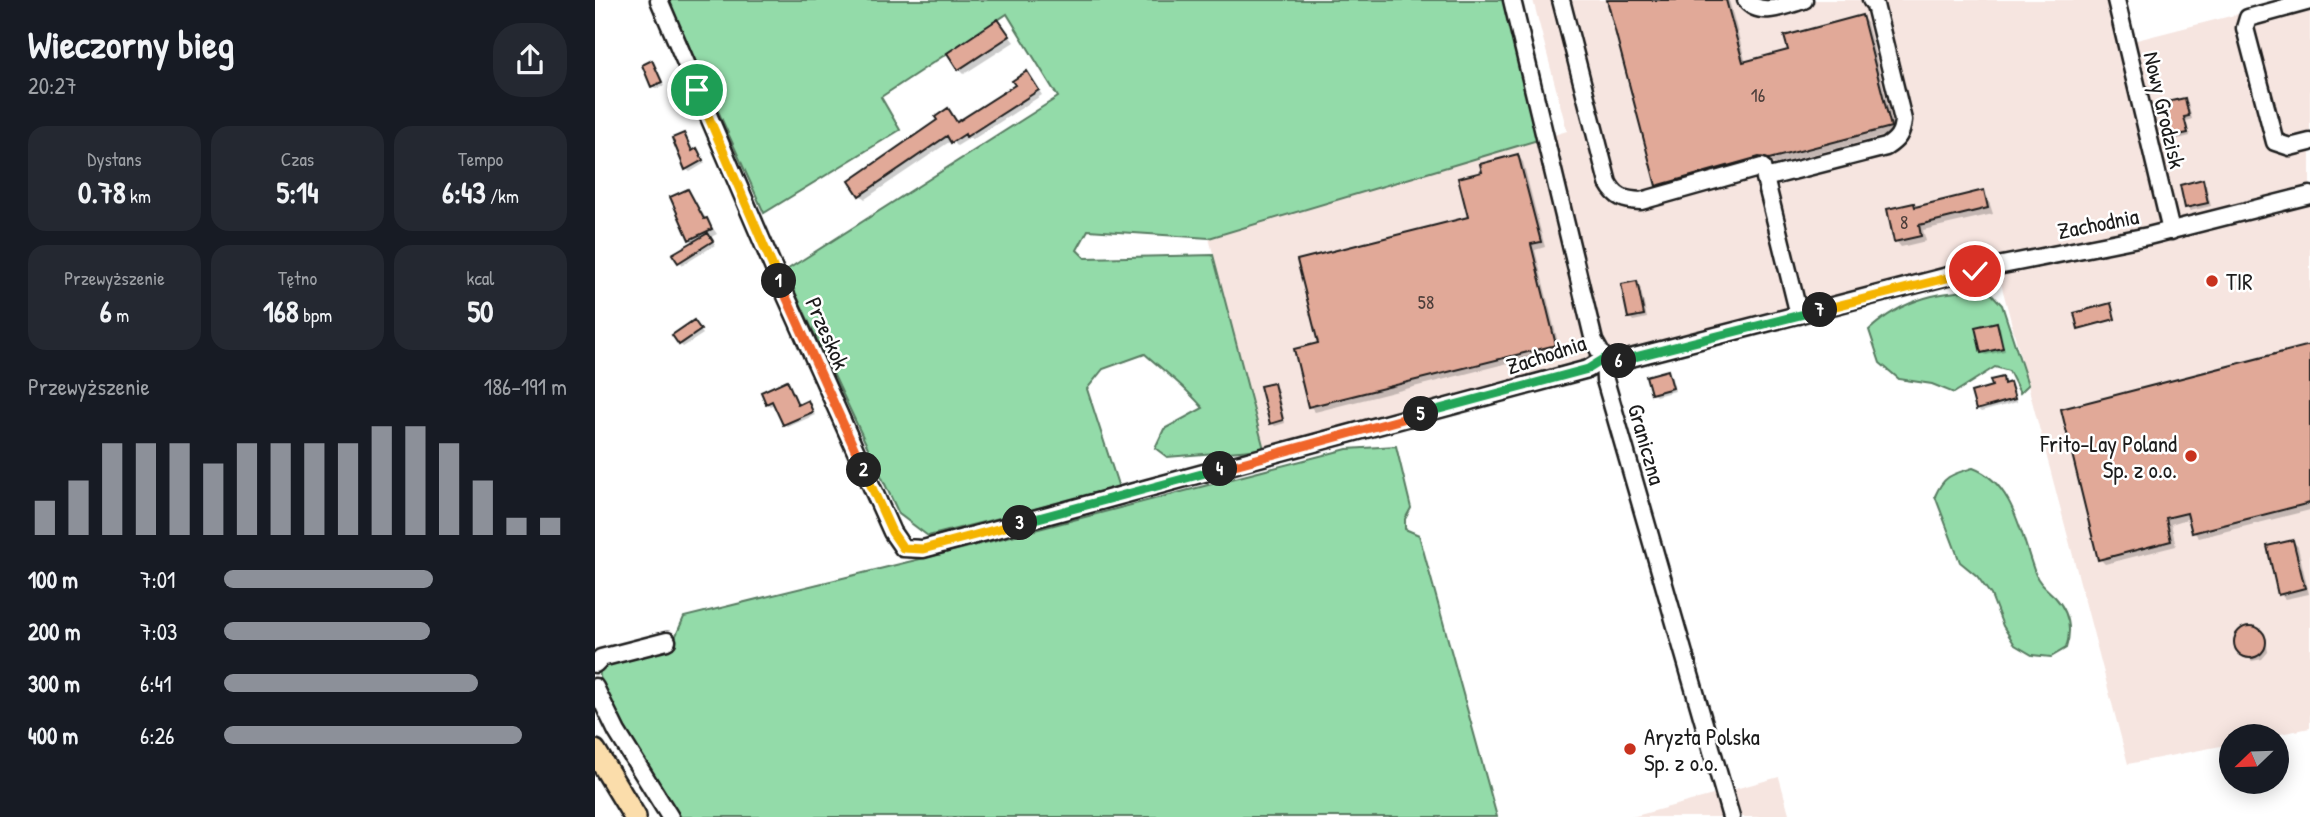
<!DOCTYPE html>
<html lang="pl">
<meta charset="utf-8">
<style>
:root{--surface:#171b24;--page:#242831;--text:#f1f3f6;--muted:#9ea1a6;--accent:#8c9099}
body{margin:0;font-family:"Patrick Hand",sans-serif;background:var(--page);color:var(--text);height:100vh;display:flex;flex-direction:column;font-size:26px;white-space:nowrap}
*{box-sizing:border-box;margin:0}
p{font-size:23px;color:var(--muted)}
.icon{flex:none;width:38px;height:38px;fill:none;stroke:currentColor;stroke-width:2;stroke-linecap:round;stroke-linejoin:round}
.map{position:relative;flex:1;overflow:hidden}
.details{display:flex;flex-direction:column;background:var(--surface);width:595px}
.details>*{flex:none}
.needle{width:46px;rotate:247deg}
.buttons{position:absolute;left:1624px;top:724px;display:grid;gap:14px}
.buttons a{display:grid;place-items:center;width:70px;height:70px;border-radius:50%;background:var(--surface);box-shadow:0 4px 18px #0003;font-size:35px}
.pin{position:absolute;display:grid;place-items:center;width:60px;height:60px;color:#fff;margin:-30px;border:4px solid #fff;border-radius:50%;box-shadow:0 2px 7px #0007}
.km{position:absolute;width:35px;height:35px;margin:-18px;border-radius:50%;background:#222;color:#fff;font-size:19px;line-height:35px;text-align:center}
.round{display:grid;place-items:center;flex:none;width:74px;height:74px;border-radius:28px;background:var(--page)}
.summary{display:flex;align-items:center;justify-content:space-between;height:119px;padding:0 28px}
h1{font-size:38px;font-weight:700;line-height:52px}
.metrics{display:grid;grid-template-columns:repeat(3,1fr);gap:10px;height:119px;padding:7px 28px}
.metrics div{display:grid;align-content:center;border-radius:18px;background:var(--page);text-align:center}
.metrics b{font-size:30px;font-weight:700}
.metrics small{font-size:19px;font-weight:400}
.metrics p{font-size:19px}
.chart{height:196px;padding:14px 28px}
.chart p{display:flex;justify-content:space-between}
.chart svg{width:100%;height:126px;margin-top:7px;stroke:var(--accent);stroke-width:6}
ul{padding:0 28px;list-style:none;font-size:23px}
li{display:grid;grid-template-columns:112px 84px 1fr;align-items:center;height:52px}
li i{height:18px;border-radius:9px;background:var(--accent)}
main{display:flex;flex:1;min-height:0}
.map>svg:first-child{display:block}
.built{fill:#f6e5e0}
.green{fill:#93dba9;stroke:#587c62;stroke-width:2}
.shadow{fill:#0003}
.building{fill:#e1a998;stroke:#1c1c1c;stroke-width:2}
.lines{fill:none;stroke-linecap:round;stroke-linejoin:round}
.minor-casing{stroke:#1c1c1c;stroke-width:21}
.major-casing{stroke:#1c1c1c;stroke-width:26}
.minor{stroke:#fff;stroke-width:16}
.major{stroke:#fbddab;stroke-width:21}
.split-1-casing{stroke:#fff;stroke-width:14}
.split-2-casing{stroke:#fff;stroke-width:14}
.split-3-casing{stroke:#fff;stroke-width:14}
.split-4-casing{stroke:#fff;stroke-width:14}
.split-5-casing{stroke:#fff;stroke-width:14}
.split-6-casing{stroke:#fff;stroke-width:14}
.split-7-casing{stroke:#fff;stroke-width:14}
.split-8-casing{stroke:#fff;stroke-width:14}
.split-1{stroke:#f5b400;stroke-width:9}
.split-2{stroke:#f0652b;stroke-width:9}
.split-3{stroke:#f5b400;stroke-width:9}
.split-4{stroke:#22a559;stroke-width:9}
.split-5{stroke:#f0652b;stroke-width:9}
.split-6{stroke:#22a559;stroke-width:9}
.split-7{stroke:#22a559;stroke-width:9}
.split-8{stroke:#f5b400;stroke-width:9}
.poi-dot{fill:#c8321e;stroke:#fff;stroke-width:2.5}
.labels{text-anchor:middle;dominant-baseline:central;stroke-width:5;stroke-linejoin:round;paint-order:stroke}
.number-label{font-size:19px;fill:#4d3f3b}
.street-label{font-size:23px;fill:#1c1c1c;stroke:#fff}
.poi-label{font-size:23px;fill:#1c1c1c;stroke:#fff;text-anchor:start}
</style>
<main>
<section class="details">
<div class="summary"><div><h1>Wieczorny bieg</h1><p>20:27</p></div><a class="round"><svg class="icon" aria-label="share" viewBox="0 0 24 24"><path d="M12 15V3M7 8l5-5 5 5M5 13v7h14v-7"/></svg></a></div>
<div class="metrics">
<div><p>Dystans</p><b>0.78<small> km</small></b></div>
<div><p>Czas</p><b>5:14</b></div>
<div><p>Tempo</p><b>6:43<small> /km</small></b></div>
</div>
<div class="metrics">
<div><p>Przewyższenie</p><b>6<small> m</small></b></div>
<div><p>Tętno</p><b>168<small> bpm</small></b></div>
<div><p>kcal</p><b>50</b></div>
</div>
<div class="chart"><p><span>Przewyższenie</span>186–191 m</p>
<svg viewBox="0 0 160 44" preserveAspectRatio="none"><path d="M5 44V32M15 44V25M25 44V12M35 44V12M45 44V12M55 44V19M65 44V12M75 44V12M85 44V12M95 44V12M105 44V6M115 44V6M125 44V12M135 44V25M145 44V38M155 44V38"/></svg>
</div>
<ul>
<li><b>100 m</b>7:01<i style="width:61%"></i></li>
<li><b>200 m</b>7:03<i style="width:60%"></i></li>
<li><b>300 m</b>6:41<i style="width:74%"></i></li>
<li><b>400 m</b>6:26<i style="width:87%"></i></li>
</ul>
</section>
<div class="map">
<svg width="1715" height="817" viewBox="0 0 1715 817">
<rect width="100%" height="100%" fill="#fff"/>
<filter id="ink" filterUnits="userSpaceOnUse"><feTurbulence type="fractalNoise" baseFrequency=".0143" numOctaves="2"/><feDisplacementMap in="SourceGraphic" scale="14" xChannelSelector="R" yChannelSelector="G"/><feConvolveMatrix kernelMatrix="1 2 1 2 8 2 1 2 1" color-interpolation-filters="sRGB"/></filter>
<g filter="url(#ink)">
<path class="built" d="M938,0H1514L1538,41L1698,0H1715V728L1670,737H1636V744L1533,764L1399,257L669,449L614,238L972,131Z
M1184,777L1195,817H1037Z"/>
<path class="green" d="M73,0H909L946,139L614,238L493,230L482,250L490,258L618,255L669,449L572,457L560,448L569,429L608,408C591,387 570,372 550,354L508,369L492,389L524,488L333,536L304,514L190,271L463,97L412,14L286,97L305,130L169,213Z
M1393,290L1407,305L1433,385L1425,393L1414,371L1400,367L1359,393L1337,384L1304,379L1285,363L1274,330C1310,297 1347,291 1393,290Z
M801,446L816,508L810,519V529L824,535L902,817H86L56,774L10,691C6,681 1,672 9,663L76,647L89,617L370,548L752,449Z
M1378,468C1419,483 1426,536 1440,573C1444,584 1452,589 1460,597C1474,612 1477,630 1471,648L1456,657L1437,655L1420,645L1408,626L1396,595L1382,576L1365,562L1340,496C1349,475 1358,474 1378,468Z"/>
<path class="shadow" d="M1014,0H1134L1151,63L1195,51L1267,17L1272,23L1300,133L1181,164L1171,162L1068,190L1063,185Z
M403,21L419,42L369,74L364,69Z
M57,62L69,86L61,89L58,86Z
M436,78L447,95L377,140L375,138L362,146L357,140L270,199L265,195L363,124Z
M1590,100L1593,103L1597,119L1591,121L1595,136L1579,140L1576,136Z
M89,135L98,152L102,150L110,163L95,172L91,169Z
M923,156L928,162L950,247L940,250L965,350L720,412L715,406L725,345L875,218L889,173Z
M1607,181L1611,185L1616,206L1595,211L1592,208Z
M92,191L122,234L116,237L120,245L88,265L85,262L100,243L95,239Z
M1388,192L1393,198L1398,214L1328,230L1331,241L1306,247L1301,241L1318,205L1322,209Z
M1042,283L1045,286L1052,318L1038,321L1035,317Z
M1516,306L1520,320L1485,328Z
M1401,324L1405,327L1410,351L1391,355L1387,352Z
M102,326L108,334L88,347L85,344Z
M1715,347V510L1604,538L1599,532L1595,518L1576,524L1581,546L1510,564L1505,559Z
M1073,372L1076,375L1080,391L1061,396L1057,393Z
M1407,379L1411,385L1414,384L1418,388L1422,402L1386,412L1383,409Z
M192,383L204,406L212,402L220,415L193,427L181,403L175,406L172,403Z
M678,385L682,388L690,423L680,426L676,423Z
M1698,541L1703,547L1714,594L1690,599L1685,594Z
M1658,628L1671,638L1673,652L1667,659L1657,661L1645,652L1641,639L1644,633L1650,629Z"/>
<path class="building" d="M1012,0H1131L1148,62L1193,50L1189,36L1267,15L1296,127L1174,159L1164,157L1061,186Z
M403,19L415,36L363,70L352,53Z
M57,60L67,82L56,87L47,65Z
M432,71L444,90L371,137L370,134L356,143L352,136L264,196L254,181L342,120L340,117L353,108L362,122L420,85L417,81Z
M1590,98L1594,116L1589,117L1593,133L1574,137L1567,103Z
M89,133L97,151L102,148L108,160L90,170L77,138Z
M923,154L946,242L936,244L961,345L713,407L699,349L723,343L702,260L873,217L863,178L887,172L885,164Z
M1608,179L1613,203L1590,208L1585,185Z
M93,189L109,219L112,218L117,229L94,240L75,197Z
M1389,190L1393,208L1324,225L1326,236L1299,242L1292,209L1319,203L1320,207Z
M113,233L118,241L83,263L77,254Z
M1042,281L1049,315L1033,318L1026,284Z
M1516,303L1520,319L1483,329L1479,313Z
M99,320L106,330L84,345L77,335Z
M1402,322L1408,348L1386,353L1380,327Z
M1715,345V503L1597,533L1592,513L1571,518L1576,541L1503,560L1466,409Z
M1073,370L1078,388L1056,394L1051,376Z
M1408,377L1409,384L1415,382L1420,399L1381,410L1376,392L1397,386L1395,380Z
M192,380L203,405L213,400L218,412L188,425L177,401L171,404L166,392Z
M679,383L688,420L675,424L665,386Z
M1698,540L1710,588L1683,595L1672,546Z
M1639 642a16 16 0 1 1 32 0a16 16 0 1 1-32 0Z"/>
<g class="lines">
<defs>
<path id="minor" d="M64,0L179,269L297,532L308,548L328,549L993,369L1009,359L1024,361L1357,275L1553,236L1715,195
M917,0L999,341L1009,359L1010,380L1136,817
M966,0L1013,183C1021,198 1029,200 1046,201L1167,167L1170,178
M1151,0C1165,18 1191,5 1209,0
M1521,0L1576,231
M1715,1L1653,18L1650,28L1680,142L1695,147L1715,142
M1204,315L1170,178L1291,147C1302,140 1307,134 1308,120L1280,5L1276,0
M0,664L6,658L72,641
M0,687L22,732L75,817"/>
<path id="major" d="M0,751L40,817"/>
</defs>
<use href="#minor" class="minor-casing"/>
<use href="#major" class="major-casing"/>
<use href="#minor" class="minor"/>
<use href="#major" class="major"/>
</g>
</g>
<g class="lines" filter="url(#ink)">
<defs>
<path id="split-1" d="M102,90L184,281"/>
<path id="split-2" d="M184,281L269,470"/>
<path id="split-3" d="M269,470L297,532L308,548L328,549L425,523"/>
<path id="split-4" d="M425,523L625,469"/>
<path id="split-5" d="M625,469L826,414"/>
<path id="split-6" d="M826,414L993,369L1009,359L1024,361"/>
<path id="split-7" d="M1024,361L1225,310"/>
<path id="split-8" d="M1225,310L1380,271"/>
</defs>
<use href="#split-1" class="split-1-casing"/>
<use href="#split-2" class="split-2-casing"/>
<use href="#split-3" class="split-3-casing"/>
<use href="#split-4" class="split-4-casing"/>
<use href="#split-5" class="split-5-casing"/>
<use href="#split-6" class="split-6-casing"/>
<use href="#split-7" class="split-7-casing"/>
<use href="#split-8" class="split-8-casing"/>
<use href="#split-1" class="split-1"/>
<use href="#split-2" class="split-2"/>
<use href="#split-3" class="split-3"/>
<use href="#split-4" class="split-4"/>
<use href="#split-5" class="split-5"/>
<use href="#split-6" class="split-6"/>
<use href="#split-7" class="split-7"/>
<use href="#split-8" class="split-8"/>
</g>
<g class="poi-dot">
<circle cx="1617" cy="281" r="7"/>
<circle cx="1596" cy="456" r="7"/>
<circle cx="1035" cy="749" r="7"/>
</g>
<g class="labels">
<g class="number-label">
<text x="1163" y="95">16</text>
<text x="1309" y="222">8</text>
<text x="831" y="302">58</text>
</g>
<g class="street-label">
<text transform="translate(1570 110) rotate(77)">Nowy Grodzisk</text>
<text transform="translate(1503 223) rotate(-11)">Zachodnia</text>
<text transform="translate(233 333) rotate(66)">Przeskok</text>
<text transform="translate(951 354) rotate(-18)">Zachodnia</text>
<text transform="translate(1052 444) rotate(74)">Graniczna</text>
</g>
<g class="poi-label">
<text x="1631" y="281">TIR</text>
<text x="1582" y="443" text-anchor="end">Frito-Lay Poland<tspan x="1582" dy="26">Sp. z o.o.</tspan></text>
<text x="1049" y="736">Aryzta Polska<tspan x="1049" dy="26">Sp. z o.o.</tspan></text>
</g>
</g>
</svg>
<div class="buttons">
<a><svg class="needle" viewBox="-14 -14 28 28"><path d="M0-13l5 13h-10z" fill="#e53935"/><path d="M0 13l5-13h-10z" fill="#9ea1a6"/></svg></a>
</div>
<div class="pin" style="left:102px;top:90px;background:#1e9e55"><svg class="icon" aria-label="arrive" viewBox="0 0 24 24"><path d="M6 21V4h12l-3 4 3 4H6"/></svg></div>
<div class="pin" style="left:1380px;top:271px;background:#d93025"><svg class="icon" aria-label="check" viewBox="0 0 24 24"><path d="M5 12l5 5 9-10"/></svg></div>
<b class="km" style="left:184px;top:281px">1</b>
<b class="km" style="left:269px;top:470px">2</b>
<b class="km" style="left:425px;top:523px">3</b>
<b class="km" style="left:625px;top:469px">4</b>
<b class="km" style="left:826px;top:414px">5</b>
<b class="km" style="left:1024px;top:361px">6</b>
<b class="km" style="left:1225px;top:310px">7</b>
</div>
</main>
